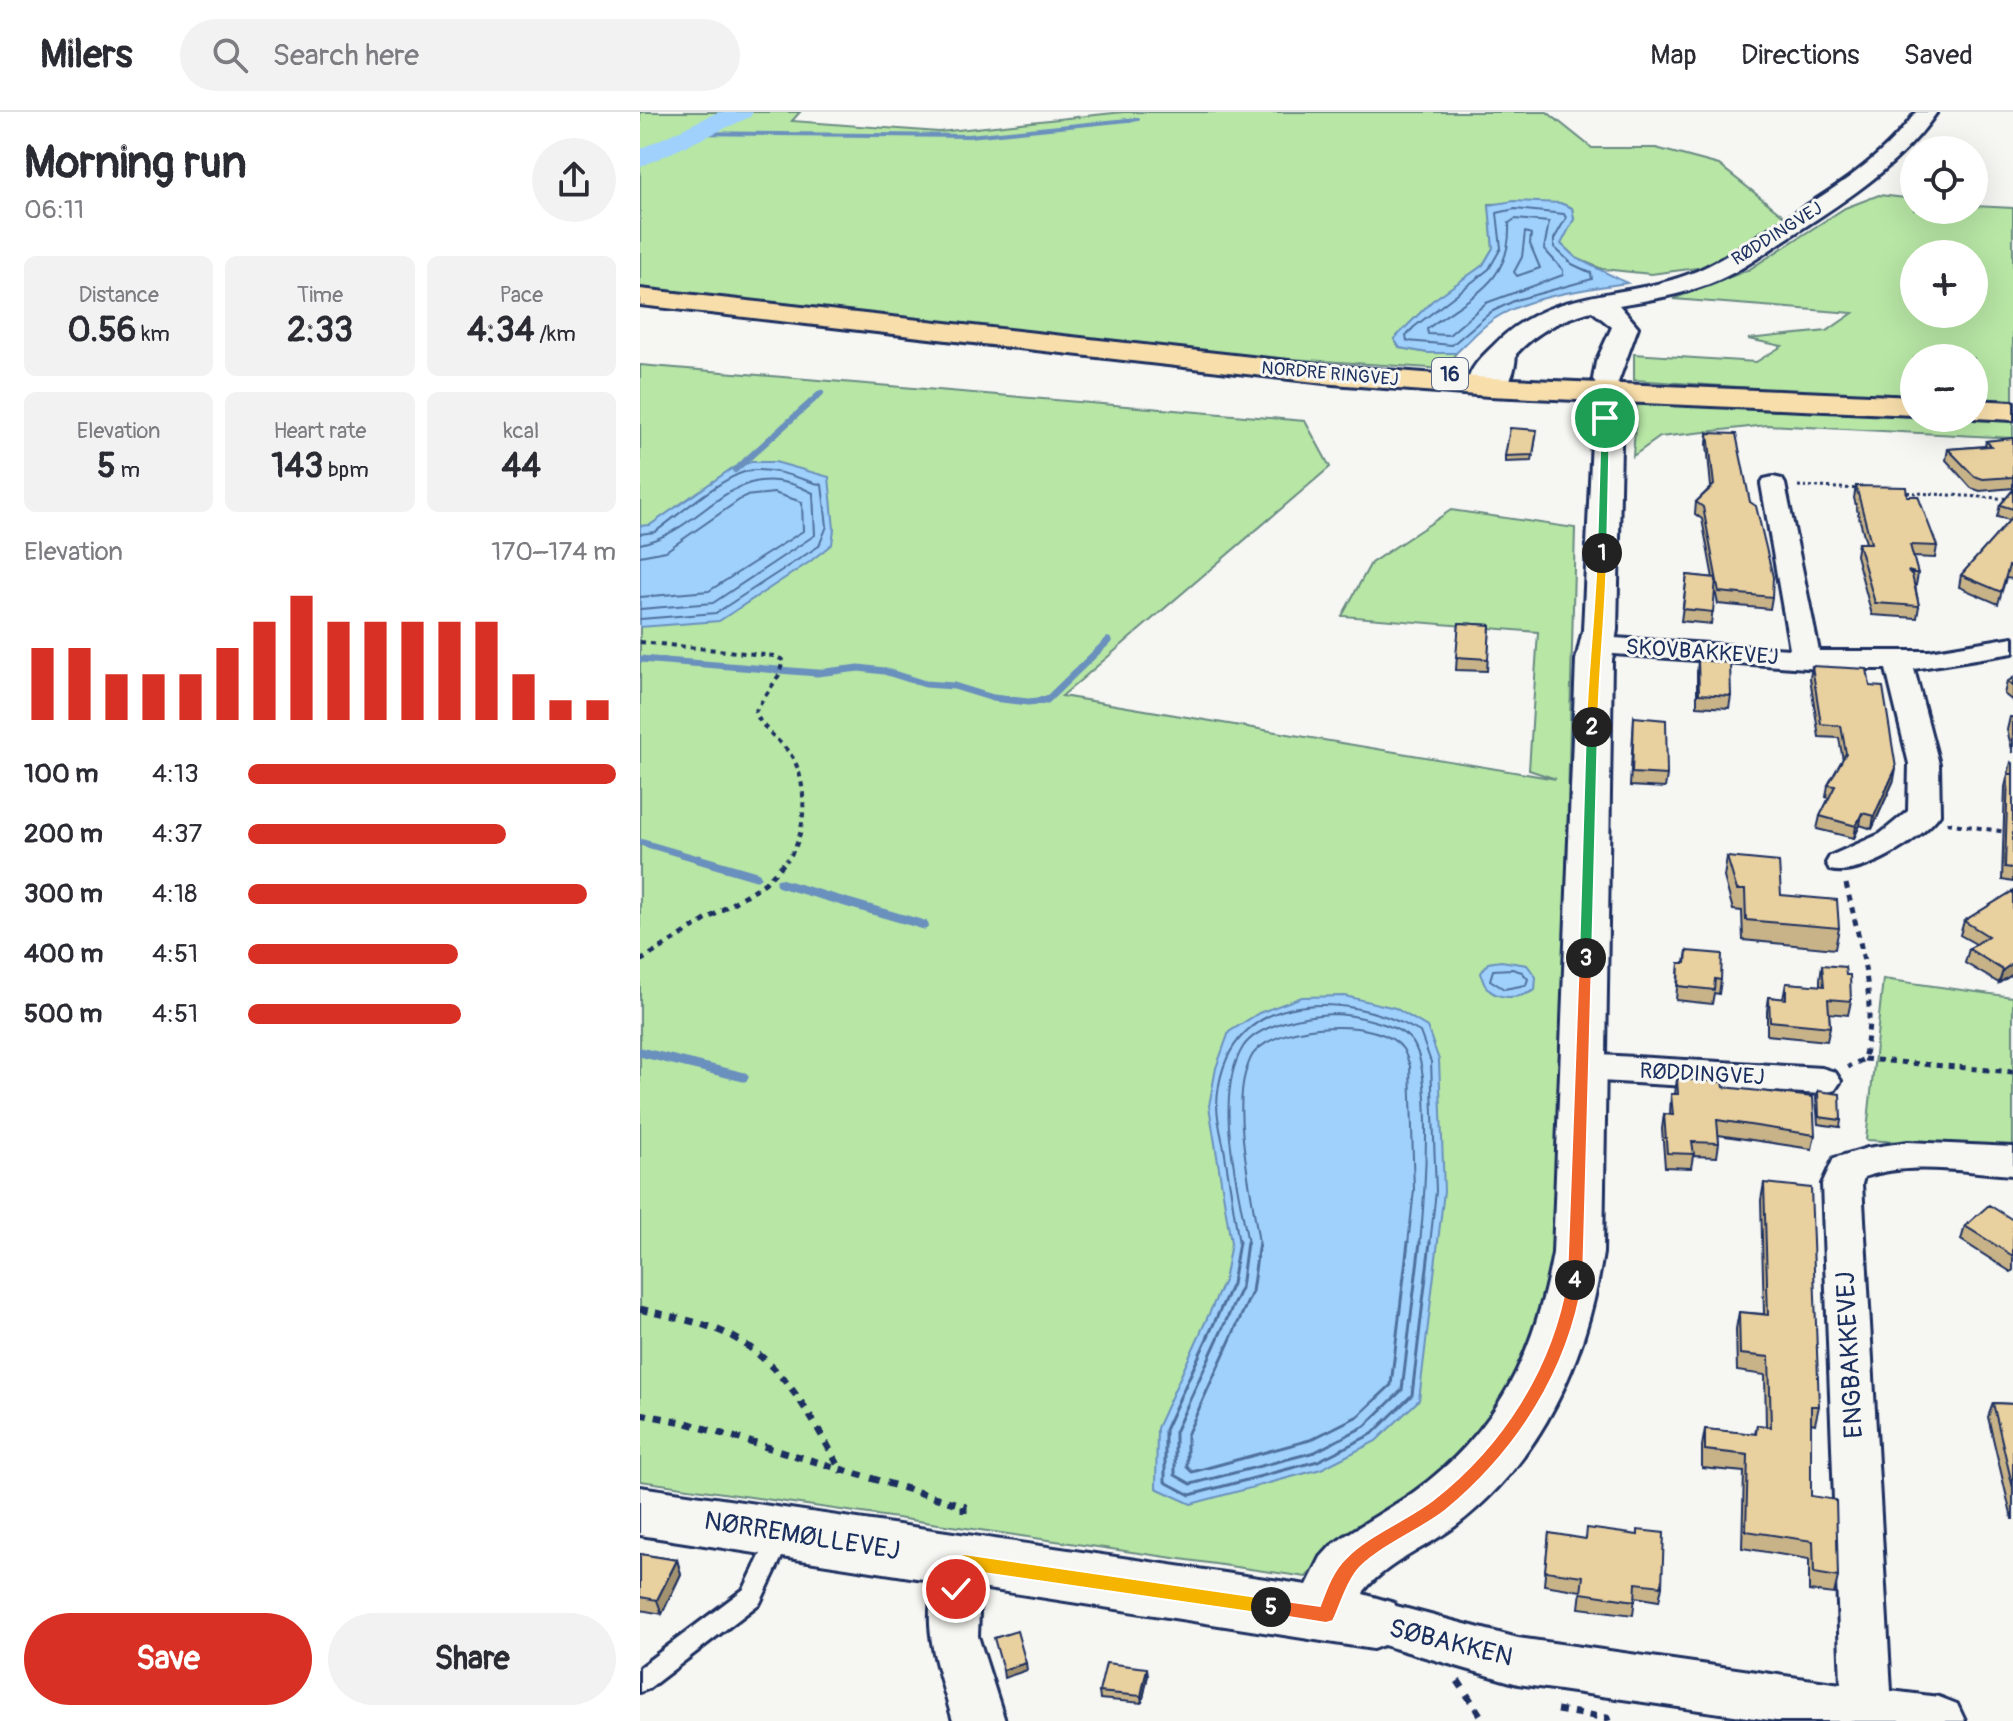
<!DOCTYPE html>
<meta charset="utf-8">
<style>
:root{--surface:#fff;--page:#f2f2f3;--text:#2b2b33;--muted:#7c7c81;--line:#e1e1e2;--accent:#d93025}
body{margin:0;font-family:Pangolin,sans-serif;background:var(--page);color:var(--text);height:100vh;display:flex;flex-direction:column;font-size:30px;white-space:nowrap}
*{box-sizing:border-box;margin:0}
p{font-size:26px;color:var(--muted)}
.icon{flex:none;width:44px;height:44px;fill:none;stroke:currentColor;stroke-width:2;stroke-linecap:round;stroke-linejoin:round}
.map{position:relative;flex:1;overflow:hidden}
.side{display:flex;flex-direction:column;background:var(--surface);width:640px}
.side>*{flex:none}
.tools{position:absolute;left:1260px;top:24px;display:grid;gap:16px}
.tools a{display:grid;place-items:center;width:88px;height:88px;border-radius:50%;background:var(--surface);box-shadow:0 8px 32px #0002;font-size:40px}
.pin{position:absolute;display:grid;place-items:center;width:68px;height:68px;color:#fff;margin:-34px;border:4px solid #fff;border-radius:50%;box-shadow:0 2px 8px #0007}
.km{position:absolute;width:40px;height:40px;margin:-20px;border-radius:50%;background:#222;color:#fff;font-size:22px;line-height:40px;text-align:center}
.round{display:grid;place-items:center;flex:none;width:84px;height:84px;border-radius:42px;background:var(--page)}
.overview{display:flex;align-items:center;justify-content:space-between;height:136px;padding:0 24px}
h1{font-size:44px;font-weight:800;line-height:60px}
.figures{display:grid;grid-template-columns:repeat(3,1fr);gap:12px;height:136px;padding:8px 24px}
.figures div{display:grid;align-content:center;border-radius:12px;background:var(--page);text-align:center}
.figures b{font-size:34px;font-weight:800}
.figures small{font-size:22px;font-weight:400}
.figures p{font-size:22px}
.chart{height:224px;padding:16px 24px}
.chart p{display:flex;justify-content:space-between}
.chart svg{width:100%;height:144px;margin-top:8px;stroke:var(--accent);stroke-width:6}
.action{display:flex;gap:16px;margin-top:auto;padding:16px 24px}
.action a{flex:1;height:92px;border-radius:48px;background:var(--accent);color:#fff;font-size:32px;font-weight:800;line-height:92px;text-align:center}
.action a+a{background:var(--page);color:var(--text)}
ul{padding:0 24px;list-style:none;font-size:26px}
li{display:grid;grid-template-columns:128px 96px 1fr;align-items:center;height:60px}
li i{height:20px;border-radius:10px;background:var(--accent)}
header{display:flex;align-items:center;gap:48px;box-sizing:border-box;height:112px;padding:0 40px;background:var(--surface);border-bottom:2px solid var(--line)}
header strong{font-size:38px}
nav{display:flex;gap:44px;margin-inline-start:auto;font-size:28px}
.search{width:560px;height:72px;background:var(--page);display:flex;align-items:center;gap:20px;box-sizing:border-box;padding:0 28px;border-radius:44px;color:var(--muted);font-size:30px}
main{display:flex;flex:1;min-height:0}
.map>svg:first-child{display:block}
.green{fill:#b7e6a5;stroke:#698a82;stroke-width:2;fill-rule:evenodd}
.water{fill:#9fd1fc;stroke:#6a90bd;stroke-width:2}
.lines{fill:none;stroke-linecap:round;stroke-linejoin:round}
.shore-far1{stroke:#50709d;stroke-width:2}
.shore{stroke:#50709d;stroke-width:3}
.stream-far3{stroke:#6a90bd;stroke-width:4}
.stream-far2{stroke:#6a90bd;stroke-width:6}
.stream-far1{stroke:#6a90bd;stroke-width:7}
.stream{stroke:#6a90bd;stroke-width:9}
.river{fill:#9fd1fc;fill-rule:evenodd}
.service-casing{stroke:#1b2f5e;stroke-width:6}
.minor-casing{stroke:#1b2f5e;stroke-width:6}
.tertiary-casing{stroke:#1b2f5e;stroke-width:6}
.primary-casing{stroke:#1b2f5e;stroke-width:6}
.path-far3{stroke:#1b2f5e;stroke-width:3;stroke-dasharray:3 3;stroke-linecap:butt}
.path-far2{stroke:#1b2f5e;stroke-width:4;stroke-dasharray:5 5;stroke-linecap:butt}
.path-far1{stroke:#1b2f5e;stroke-width:5;stroke-dasharray:6 6;stroke-linecap:butt}
.path{stroke:#1b2f5e;stroke-width:7;stroke-dasharray:8 8;stroke-linecap:butt}
.service{fill:#f6f6f2;fill-rule:evenodd}
.minor{fill:#f6f6f2;fill-rule:evenodd}
.tertiary{fill:#f6f6f2;fill-rule:evenodd}
.primary{fill:#f8deab;fill-rule:evenodd}
.wall{fill:#c8b389;stroke:#1b2f5e;stroke-width:2}
.shaded-wall{fill:#a3926f;stroke:#1b2f5e;stroke-width:2}
.building{fill:#e9d09f;stroke:#1b2f5e;stroke-width:2}
.split-1{fill:#22a559;stroke:#fff;stroke-width:2}
.split-2{fill:#f5b400;stroke:#fff;stroke-width:2}
.split-3{fill:#22a559;stroke:#fff;stroke-width:2}
.split-4{fill:#f0652b;stroke:#fff;stroke-width:2}
.split-5{fill:#f0652b;stroke:#fff;stroke-width:2}
.split-6{fill:#f5b400;stroke:#fff;stroke-width:2}
.labels{text-anchor:middle;dominant-baseline:central;stroke-width:6;stroke-linejoin:round;paint-order:stroke}
.far-street-label{font-size:18px;fill:#1b2f5e;stroke:#f6f6f2}
.shield{fill:#f6f6f2;stroke:#5d6b8a;stroke-width:2}
.shield-label{font-size:20px;font-weight:bold;fill:#1b2f5e}
.street-label{font-size:22px;fill:#1b2f5e;stroke:#f6f6f2}
.near-street-label{font-size:26px;fill:#1b2f5e;stroke:#f6f6f2}
</style>
<header>
<strong>Milers</strong>
<div class="search"><svg class="icon" aria-label="search" viewBox="0 0 24 24"><circle cx="10" cy="10" r="6"/><path d="M15 15l6 6"/></svg>Search here</div>
<nav><a>Map</a><a>Directions</a><a>Saved</a></nav>
</header>
<main>
<section class="side">
<div class="overview"><div><h1>Morning run</h1><p>06:11</p></div><a class="round"><svg class="icon" aria-label="share" viewBox="0 0 24 24"><path d="M12 15V3M7 8l5-5 5 5M5 13v7h14v-7"/></svg></a></div>
<div class="figures">
<div><p>Distance</p><b>0.56<small> km</small></b></div>
<div><p>Time</p><b>2:33</b></div>
<div><p>Pace</p><b>4:34<small> /km</small></b></div>
</div>
<div class="figures">
<div><p>Elevation</p><b>5<small> m</small></b></div>
<div><p>Heart rate</p><b>143<small> bpm</small></b></div>
<div><p>kcal</p><b>44</b></div>
</div>
<div class="chart"><p><span>Elevation</span>170–174 m</p>
<svg viewBox="0 0 160 44" preserveAspectRatio="none"><path d="M5 44V22M15 44V22M25 44V30M35 44V30M45 44V30M55 44V22M65 44V14M75 44V6M85 44V14M95 44V14M105 44V14M115 44V14M125 44V14M135 44V30M145 44V38M155 44V38"/></svg>
</div>
<ul>
<li><b>100 m</b>4:13<i style="width:100%"></i></li>
<li><b>200 m</b>4:37<i style="width:70%"></i></li>
<li><b>300 m</b>4:18<i style="width:92%"></i></li>
<li><b>400 m</b>4:51<i style="width:57%"></i></li>
<li><b>500 m</b>4:51<i style="width:58%"></i></li>
</ul>
<div class="action"><a>Save</a><a>Share</a></div>
</section>
<div class="map">
<svg width="1373" height="1609" viewBox="0 0 1373 1609">
<rect width="100%" height="100%" fill="#f6f6f2"/>
<filter id="ink" filterUnits="userSpaceOnUse"><feTurbulence type="fractalNoise" baseFrequency=".0125" numOctaves="2"/><feDisplacementMap in="SourceGraphic" scale="16" xChannelSelector="R" yChannelSelector="G"/><feConvolveMatrix kernelMatrix="1 2 1 2 8 2 1 2 1" color-interpolation-filters="sRGB"/></filter>
<g filter="url(#ink)">
<path class="green" d="M0,0H160L152,9L299,20L483,0H907L952,36H1016L1079,53L1148,107L1073,154L1011,162L962,157L936,146L920,131L934,107L932,96L920,91L849,92L853,136L843,153L754,227L760,236L788,241H816L805,257L543,240L0,179Z
M1239,83L1274,87V98H1334V94L1373,96V292L1334,290V246H1274V287L994,268V242L1116,250L1142,234L1108,227L1187,219L1213,201L1033,187L1108,158L1205,96ZM1274,142H1334V202H1274Z
M0,253L665,309L690,355L422,584L916,667L889,658L898,520L702,504L731,451L811,398L935,416L918,1083L912,1180L875,1277L791,1370L689,1440L666,1465L0,1369Z
M997,289L1274,303V306L1373,308V326L1127,313L1020,325L993,344Z
M1243,867L1373,885V1036L1226,1028Z"/>
<path class="water" d="M874,89L920,91L932,96L934,107L921,132L936,146L987,171C947,177 888,184 854,207C840,216 828,230 816,241H788L760,236L754,227L792,189L843,153L853,136L849,93Z
M111,350H135L189,365L194,417L192,432L168,451L79,509L0,515V414L10,413L91,357Z
M861,849L887,853L896,865L895,878C874,889 845,889 841,861L848,851Z
M705,884L755,896L787,915L799,948L804,1079L779,1288L736,1329L681,1357L551,1392L516,1376L517,1316L584,1169L591,1131L569,994L576,956L589,920L619,901L662,885Z"/>
<g class="lines">
<path class="shore-far1" d="M875,97L924,102L926,106L914,127V135L932,152L951,161L952,167L876,188L851,200L812,233L767,229L766,224L774,215L849,157L861,136L857,101Z
M875,107L909,110L904,137L923,158V163L846,191L809,223L788,222L787,217C829,184 872,172 869,111Z
M885,120L891,122L890,132L900,156L877,164L874,160L882,145Z
M0,422L15,420C39,403 87,359 115,358C138,357 160,367 182,373L187,414L179,434L76,501L0,507
M0,432C68,418 92,338 173,381L175,423L73,491L0,497
M0,444L26,439L105,384L134,381L162,390L163,419L69,479L0,485
M872,857L882,860L888,867L886,873L864,877L850,868L853,858Z
M599,1132C594,1100 589,1068 584,1036C581,1022 577,1007 577,993C581,878 701,875 780,920L791,950L796,1079L790,1132
M608,1132C599,1076 572,986 603,935C618,912 667,903 692,902C712,902 758,912 771,928C795,956 784,1093 780,1132
M619,1132C613,1085 593,1006 605,962C607,956 610,944 615,940C640,911 740,904 763,937C766,942 768,949 770,954L774,1078L768,1132"/>
<path class="shore" d="M599,1130L592,1172L525,1318V1370L550,1383L678,1349L732,1322L772,1283L790,1130
M607,1130L601,1176L535,1320V1363L551,1372L675,1340L725,1314L762,1278L780,1130
M619,1130L612,1180L547,1323V1355L552,1360L670,1328L718,1304L751,1273L768,1130"/>
<path class="stream-far3" d="M52,21L329,24L498,7"/>
<path class="stream-far2" d="M95,358L181,281"/>
<path class="stream-far1" d="M0,547L177,561L219,556L244,559L285,572L314,574L353,586L388,590L407,588L468,529
M0,730L65,749"/>
<path class="stream" d="M58,747L116,764
M140,771L284,813
M0,940L104,965"/>
<path class="river" d="M78,0H113L110,5L0,55V37Z"/>
<defs>
<path id="service" d="M140,1416L148,1419L151,1426L120,1491L8,1577L0,1580V1555L104,1477L132,1419Z"/>
<path id="minor" d="M1133,365L1142,367L1145,372L1179,539H1289L1373,525V541L1274,557L1299,652L1300,702C1282,728 1221,766 1190,758L1186,751L1190,744L1240,722L1268,699L1269,652L1246,557H1180L974,542L948,536L944,530L948,524L958,522L974,526L1150,537L1121,372L1124,367Z
M943,942L1182,956L1195,960L1201,969L1195,978L1182,982L943,968L930,964L924,955L930,946Z
M1268,1030L1373,1035V1063C1325,1060 1271,1049 1224,1065L1222,1072L1251,1579L1299,1585L1317,1592L1325,1609H1136L878,1572L716,1525L708,1510L716,1495L733,1488L878,1526L1201,1572L1182,1072L1194,1046L1227,1036Z
M324,1429L341,1435L348,1450L340,1477L338,1524L365,1609H313C294,1542 275,1503 307,1435Z"/>
<path id="tertiary" d="M1276,0H1297C1257,58 1201,91 1143,129C1119,145 1096,162 1069,172C1040,183 1009,188 979,193L998,215L977,273L967,275L957,273L953,267L956,250L972,215L952,199C922,207 897,219 876,242C875,264 866,288 839,281L829,265C834,251 845,242 855,232C913,173 987,189 1057,159C1083,148 1106,131 1130,116C1184,83 1239,52 1276,0Z
M968,278L978,280L982,286L977,518L972,548L963,1141C947,1247 902,1349 814,1415C786,1436 746,1451 724,1479L723,1482L754,1491L763,1510L754,1529L733,1537L0,1423V1375L667,1473L681,1445L691,1434C717,1414 747,1399 774,1380C858,1319 895,1241 913,1141L936,548L943,518L954,286L958,280Z"/>
<path id="primary" d="M0,177L693,254L849,266L1274,285V303L849,284L693,272L0,193Z
M1334,288L1373,290V308L1334,306Z"/>
</defs>
<use href="#service" class="service-casing"/>
<use href="#minor" class="minor-casing"/>
<use href="#tertiary" class="tertiary-casing"/>
<use href="#primary" class="primary-casing"/>
<path class="path-far3" d="M1158,374L1220,377
M1261,380L1373,387"/>
<path class="path-far2" d="M0,530L134,544L143,548L139,563L115,600C124,620 144,630 154,648C168,674 167,728 146,749
M1307,711L1373,721"/>
<path class="path-far1" d="M1206,772C1220,831 1238,886 1224,947L1208,955
M0,849L125,771L148,747
M1224,947L1373,960"/>
<path class="path" d="M0,1197C26,1204 53,1208 78,1218C140,1243 172,1305 202,1360
M0,1302L43,1310L324,1394V1409
M818,1569L844,1609
M917,1598L967,1606L968,1609"/>
<use href="#service" class="service"/>
<use href="#minor" class="minor"/>
<use href="#tertiary" class="tertiary"/>
<use href="#primary" class="primary"/>
</g>
<path class="wall" d="M1068,321L1110,390L1132,485L1130,497L1078,492L1075,478L1071,512L1041,509L1047,463L1073,466L1062,407L1055,402L1056,390L1071,375L1067,332Z
M896,324L892,349L865,350V344Z
M1373,326V376L1340,379L1331,376L1306,348L1308,337L1345,334L1346,329Z
M1216,374L1267,384L1297,434L1295,446L1273,445L1278,462L1276,473H1275L1279,494L1277,506L1232,503L1216,443L1218,431H1226L1214,386Z
M1373,378V467L1366,466L1358,492L1319,475L1321,463L1370,408L1357,405L1360,393Z
M819,511L850,513L847,559L816,558Z
M1058,548L1091,584L1089,596L1057,594V560Z
M1172,554L1230,574L1254,668L1232,717L1220,713L1214,726L1177,717L1180,704L1189,686L1186,685L1188,673L1203,648L1199,626L1179,625L1170,566Z
M1373,566V589L1364,582L1367,570Z
M994,605L1027,663L1025,676L990,674Z
M1370,605H1373V641L1367,618Z
M1371,650L1373,651V770L1362,768L1365,675Z
M1087,745L1141,783L1199,816L1195,837L1103,828L1102,799L1093,798L1084,765Z
M1373,779V862L1359,871L1325,851L1329,837L1336,832L1320,823L1324,809Z
M1047,839L1081,868L1079,882L1074,881L1072,892L1036,888L1039,851H1045Z
M1182,853L1206,863L1211,889L1208,903L1189,901L1190,915L1187,929L1127,923V899L1129,885L1143,887L1146,871L1180,874V867Z
M1037,967L1084,975L1175,1023L1172,1037L1078,1023L1079,1031L1077,1045L1053,1044L1051,1056L1025,1055L1022,1017L1024,1002L1030,1003L1031,982H1035Z
M1178,979L1201,1008L1200,1015L1178,1012L1176,986Z
M1124,1071L1179,1294L1175,1312L1171,1311V1384L1198,1465L1194,1482L1169,1479V1447L1102,1436L1104,1360L1062,1356V1334L1065,1317L1115,1322L1117,1313L1126,1314L1125,1263L1097,1259L1096,1217L1099,1200L1124,1202L1121,1088Z
M1373,1108V1158L1371,1160L1321,1128L1325,1114Z
M1353,1291L1373,1292V1407H1372L1348,1305Z
M909,1421L1022,1474L1019,1489L995,1485L993,1503L939,1496L941,1479L904,1473Z
M0,1442L37,1448L41,1462L22,1502L0,1498Z
M508,1563L502,1591L460,1587L459,1580Z"/>
<path class="shaded-wall" d="M1256,656L1254,668L1232,717L1234,704Z
M1222,701L1220,713L1214,726L1216,714Z
M1373,851V862L1359,871L1363,858Z
M37,1448L41,1462L22,1502L17,1488Z
M386,1551L387,1558L364,1566L363,1558Z
M507,1556L508,1563L502,1591L501,1584Z"/>
<path class="building" d="M870,316L897,318L893,343L865,344Z
M1068,321L1096,322L1110,390L1116,394L1133,465L1132,485L1079,480L1063,395L1056,390L1074,373Z
M1373,326V365L1343,367L1334,364L1308,337L1351,334L1346,329Z
M1216,374L1266,375L1267,384H1278L1297,434L1270,433L1278,462L1268,459L1272,463L1279,494L1235,491L1218,431H1231Z
M1373,378V397L1360,393Z
M1373,404V455L1369,454L1361,480L1321,463Z
M1047,463L1076,466L1073,500L1043,497Z
M819,511L850,513L848,547L816,545Z
M1058,548L1090,551L1091,584L1059,582Z
M1172,554L1227,557L1230,574L1243,575L1256,656L1234,704L1222,701L1216,714L1180,704L1195,674L1188,673L1206,641L1201,614L1181,612Z
M1373,566V574L1367,570Z
M994,605L1026,608L1027,663L992,661Z
M1368,662H1373V756L1365,755Z
M1087,745L1139,750L1141,783L1197,788L1199,816L1106,808L1105,778H1097Z
M1373,779V851L1363,858L1329,837L1348,824L1324,809Z
M1047,839L1082,842L1081,868L1075,867L1074,878L1038,874L1039,851H1046Z
M1182,853L1205,855L1206,863H1210L1211,889L1188,887L1190,915L1130,909L1129,885L1146,887V871L1184,874Z
M1037,967L1083,970L1084,975L1173,985L1175,1023L1077,1008L1079,1031L1052,1030L1054,1042L1027,1041L1024,1002L1033,1003L1031,982H1038Z
M1178,979L1200,982L1201,1008L1179,1005Z
M1124,1071L1171,1076L1179,1294H1171V1384L1196,1388L1198,1465L1174,1461L1173,1429L1106,1419L1108,1343L1065,1338V1317L1116,1322L1117,1313L1131,1315L1129,1245L1100,1242L1099,1200L1128,1203Z
M1349,1093L1373,1108V1144L1325,1114Z
M1353,1291L1373,1292V1376Z
M947,1416L998,1423V1418L1024,1421L1022,1474L996,1471L995,1489L941,1481L943,1464L905,1459L909,1421L946,1427Z
M0,1442L37,1448L17,1488L0,1485Z
M377,1519L386,1551L363,1558L354,1526Z
M466,1551L507,1556L501,1584L459,1580Z"/>
</g>
<path class="split-1" d="M965,303L970,306L967,441L962,444L957,441L961,306Z"/>
<path class="split-2" d="M962,438L967,441C966,500 959,556 958,615L952,618L946,615C948,556 955,500 957,441Z"/>
<path class="split-3" d="M952,611L958,615L952,846L946,850L939,846L946,615Z"/>
<path class="split-4" d="M946,842L952,846L943,1168L935,1174L927,1168L939,846Z"/>
<path class="split-5" d="M935,1162L943,1168C928,1260 877,1339 806,1398C783,1417 732,1438 716,1460C705,1475 701,1492 693,1509L686,1511L624,1501L621,1495L624,1489L631,1487L680,1494C686,1478 693,1458 706,1446C728,1423 767,1408 793,1388C863,1333 912,1256 927,1168Z"/>
<path class="split-6" d="M324,1442L631,1487L637,1489L640,1495L637,1501L631,1503L330,1459L322,1483H309L306,1477L317,1444Z"/>
<g class="labels">
<g class="far-street-label">
<text transform="translate(1137 122) rotate(-32)">RØDDINGVEJ</text>
<text transform="translate(690 262) rotate(5)">NORDRE RINGVEJ</text>
</g>
<rect class="shield" x="792" y="246" width="36" height="32" rx="6"/>
<g class="shield-label">
<text x="810" y="262">16</text>
</g>
<g class="street-label">
<text transform="translate(1062 540) rotate(4)">SKOVBAKKEVEJ</text>
<text transform="translate(1062 962) rotate(3)">RØDDINGVEJ</text>
</g>
<g class="near-street-label">
<text transform="translate(1210 1243) rotate(-93)">ENGBAKKEVEJ</text>
<text transform="translate(162 1424) rotate(9)">NØRREMØLLEVEJ</text>
<text transform="translate(811 1531) rotate(14)">SØBAKKEN</text>
</g>
</g>
</svg>
<div class="tools">
<a><svg class="icon" aria-label="locate" viewBox="0 0 24 24"><circle cx="12" cy="12" r="6"/><path d="M12 2v4M12 18v4M2 12h4M18 12h4"/></svg></a>
<a>+</a>
<a>−</a>
</div>
<div class="pin" style="left:965px;top:306px;background:#1e9e55"><svg class="icon" aria-label="arrive" viewBox="0 0 24 24"><path d="M6 21V4h12l-3 4 3 4H6"/></svg></div>
<div class="pin" style="left:316px;top:1477px;background:#d93025"><svg class="icon" aria-label="check" viewBox="0 0 24 24"><path d="M5 12l5 5 9-10"/></svg></div>
<b class="km" style="left:962px;top:441px">1</b>
<b class="km" style="left:952px;top:615px">2</b>
<b class="km" style="left:946px;top:846px">3</b>
<b class="km" style="left:935px;top:1168px">4</b>
<b class="km" style="left:631px;top:1495px">5</b>
</div>
</main>
